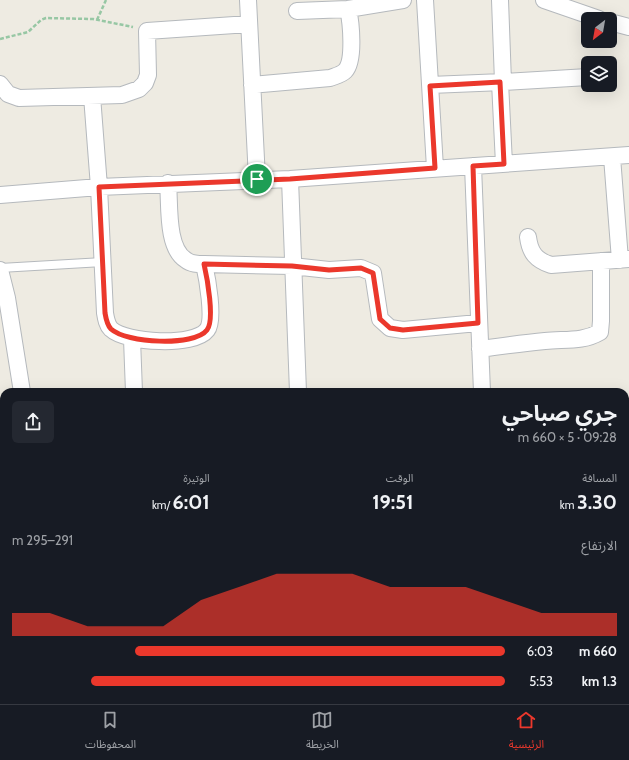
<!DOCTYPE html>
<html lang="ar">
<meta charset="utf-8">
<style>
:root{--surface:#171b24;--page:#242831;--text:#f1f3f6;--muted:#9ea1a6;--line:#363941;--accent:#eb382c}
body{margin:0;font-family:Cabin,"Noto Sans Arabic",sans-serif;background:var(--page);color:var(--text);direction:rtl;height:100vh;display:flex;flex-direction:column;font-size:15px;white-space:nowrap}
*{box-sizing:border-box;margin:0}
p{font-size:13px;color:var(--muted)}
.icon{flex:none;width:22px;height:22px;fill:none;stroke:currentColor;stroke-width:2;stroke-linecap:round;stroke-linejoin:round}
.map{position:relative;flex:1;overflow:hidden;direction:ltr}
.details{position:absolute;left:0px;top:388px;width:629px;height:316px;display:flex;flex-direction:column;background:var(--surface);border-radius:12px 12px 0 0;box-shadow:0 4px 16px #0002;direction:rtl}
.details>*{flex:none}
.needle{width:26px;rotate:211deg}
.buttons{position:absolute;left:581px;top:12px;display:grid;gap:8px}
.buttons a{display:grid;place-items:center;width:36px;height:36px;border-radius:6px;background:var(--surface);box-shadow:0 4px 16px #0002;font-size:20px}
.pin{position:absolute;display:grid;place-items:center;width:34px;height:34px;color:#fff;margin:-17px;border:2px solid #fff;border-radius:50%;box-shadow:0 1px 4px #0007}
.round{display:grid;place-items:center;flex:none;width:42px;height:42px;border-radius:6px;background:var(--page)}
.summary{display:flex;align-items:center;justify-content:space-between;height:68px;padding:0 12px}
h1{font-size:22px;font-weight:700;line-height:30px}
.stats{display:grid;grid-template-columns:repeat(3,1fr);gap:6px;height:68px;padding:4px 12px}
.stats div{display:grid;align-content:center}
.stats b{font-size:20px;font-weight:700}
.stats small{font-size:11px;font-weight:400}
.stats p{font-size:11px}
.chart{height:112px;padding:8px 12px}
.chart p{display:flex;justify-content:space-between}
.chart svg{width:100%;height:72px;margin-top:4px;fill:var(--accent);opacity:.7}
ul{padding:0 12px;list-style:none;font-size:13px}
li{display:grid;grid-template-columns:64px 48px 1fr;align-items:center;height:30px}
li i{height:10px;border-radius:5px;background:var(--accent)}
.tab-bar{display:flex;justify-content:space-around;align-items:center;height:56px;border-top:1px solid var(--line);background:var(--surface);font-size:11px;color:var(--muted)}
.tab-bar a{display:grid;justify-items:center;gap:2px}
.tab-bar .active{color:var(--accent)}
.map>svg:first-child{display:block}
.lines{fill:none;stroke-linecap:round;stroke-linejoin:round}
.lane-casing{stroke:#b5b9bd;stroke-width:10}
.street-casing{stroke:#b5b9bd;stroke-width:18}
.path{stroke:#97c7a4;stroke-width:2.5;stroke-dasharray:4 2;stroke-linecap:butt}
.lane{stroke:#fff;stroke-width:8}
.street{stroke:#fff;stroke-width:16}
.route-casing{stroke:#fff;stroke-width:8}
.route{stroke:#eb382c;stroke-width:5}
</style>
<div class="map">
<svg width="629" height="704" viewBox="0 0 629 704">
<rect width="100%" height="100%" fill="#eeebe2"/>
<g class="lines">
<defs>
<path id="lane" d="M0,268L103,262"/>
<path id="street" d="M248,0L257,179
M425,0L435,168
M500,0L503,82L588,77
M544,0L599,19
M297,11L348,9
M610,22L629,27
M500,82L504,164
M0,84L8,94L19,98L122,95L139,89L145,83L148,75L147,31L249,24
M252,85L330,78C335,76 341,75 345,71C355,61 351,22 348,9L403,0
M430,85L503,82
M92,96L99,187L105,313C106,319 107,325 111,329C126,343 194,347 207,330C215,320 207,277 204,264L292,266L329,270L361,268L373,273L380,319L390,328L403,330L478,323
M612,157L620,260
M473,166L482,392
M290,179L298,392
M168,183C170,204 166,248 186,260C191,264 197,264 204,264
M0,195L99,187L290,179L629,155
M528,237C530,253 536,260 551,265L629,259
M0,270L7,298L22,392
M132,339L134,392
M480,349C502,346 524,343 545,341C565,339 583,342 600,332L601,321V261
M625,413H629
M625,485H629
M625,550H629
M625,617H629
M0,624H4
M625,663L629,662
M625,685L629,696
M78,700L79,704
M228,700V704
M556,700V704
M160,704V700
M242,704L253,700"/>
</defs>
<use href="#lane" class="lane-casing"/>
<use href="#street" class="street-casing"/>
<path class="path" d="M97,20L106,0
M0,39L28,32L41,20L46,18L93,19L133,27"/>
<use href="#lane" class="lane"/>
<use href="#street" class="street"/>
</g>
<g class="lines">
<defs>
<path id="route" d="M500,82L504,164L473,166L478,323L403,330L390,328L380,319L373,273L361,268L329,270L292,266L204,264C207,277 215,320 207,330C194,347 126,343 111,329C107,325 106,319 105,313L99,187L290,179L435,168L430,86Z"/>
</defs>
<use href="#route" class="route-casing"/>
<use href="#route" class="route"/>
</g>
</svg>
<div class="buttons">
<a><svg class="needle" viewBox="-14 -14 28 28"><path d="M0-13l5 13h-10z" fill="#e53935"/><path d="M0 13l5-13h-10z" fill="#9ea1a6"/></svg></a>
<a><svg class="icon" aria-label="layers" viewBox="0 0 24 24"><path d="M12 4l9 5-9 5-9-5zM3 14l9 5 9-5"/></svg></a>
</div>
<div class="pin" style="left:257px;top:179px;background:#1e9e55"><svg class="icon" aria-label="arrive" viewBox="0 0 24 24"><path d="M6 21V4h12l-3 4 3 4H6"/></svg></div>
<section class="details">
<div class="summary"><div><h1>جري صباحي</h1><p>09:28 · 5 × 660 m</p></div><a class="round"><svg class="icon" aria-label="share" viewBox="0 0 24 24"><path d="M12 15V3M7 8l5-5 5 5M5 13v7h14v-7"/></svg></a></div>
<div class="stats">
<div><p>المسافة</p><b>3.30<small> km</small></b></div>
<div><p>الوقت</p><b>19:51</b></div>
<div><p>الوتيرة</p><b>6:01<small> /km</small></b></div>
</div>
<div class="chart"><p><span>الارتفاع</span>291–295 m</p>
<svg viewBox="0 0 160 44" preserveAspectRatio="none"><path d="M0 44V30L10 30L20 38L30 38L40 38L50 22L60 14L70 6L80 6L90 6L100 14L110 14L120 14L130 22L140 30L150 30L160 30V44z"/></svg>
</div>
<ul>
<li><b>660 m</b>6:03<i style="width:75%"></i></li>
<li><b>1.3 km</b>5:53<i style="width:84%"></i></li>
</ul>
</section>
</div>
<nav class="tab-bar">
<a class="active"><svg class="icon" aria-label="home" viewBox="0 0 24 24"><path d="M3 11l9-7 9 7M6 9v11h12V9"/></svg>الرئيسية</a>
<a><svg class="icon" aria-label="map" viewBox="0 0 24 24"><path d="M3 6l6-2 6 2 6-2v14l-6 2-6-2-6 2zM9 4v14M15 6v14"/></svg>الخريطة</a>
<a><svg class="icon" aria-label="saved" viewBox="0 0 24 24"><path d="M7 4h10v16l-5-4-5 4z"/></svg>المحفوظات</a>
</nav>
